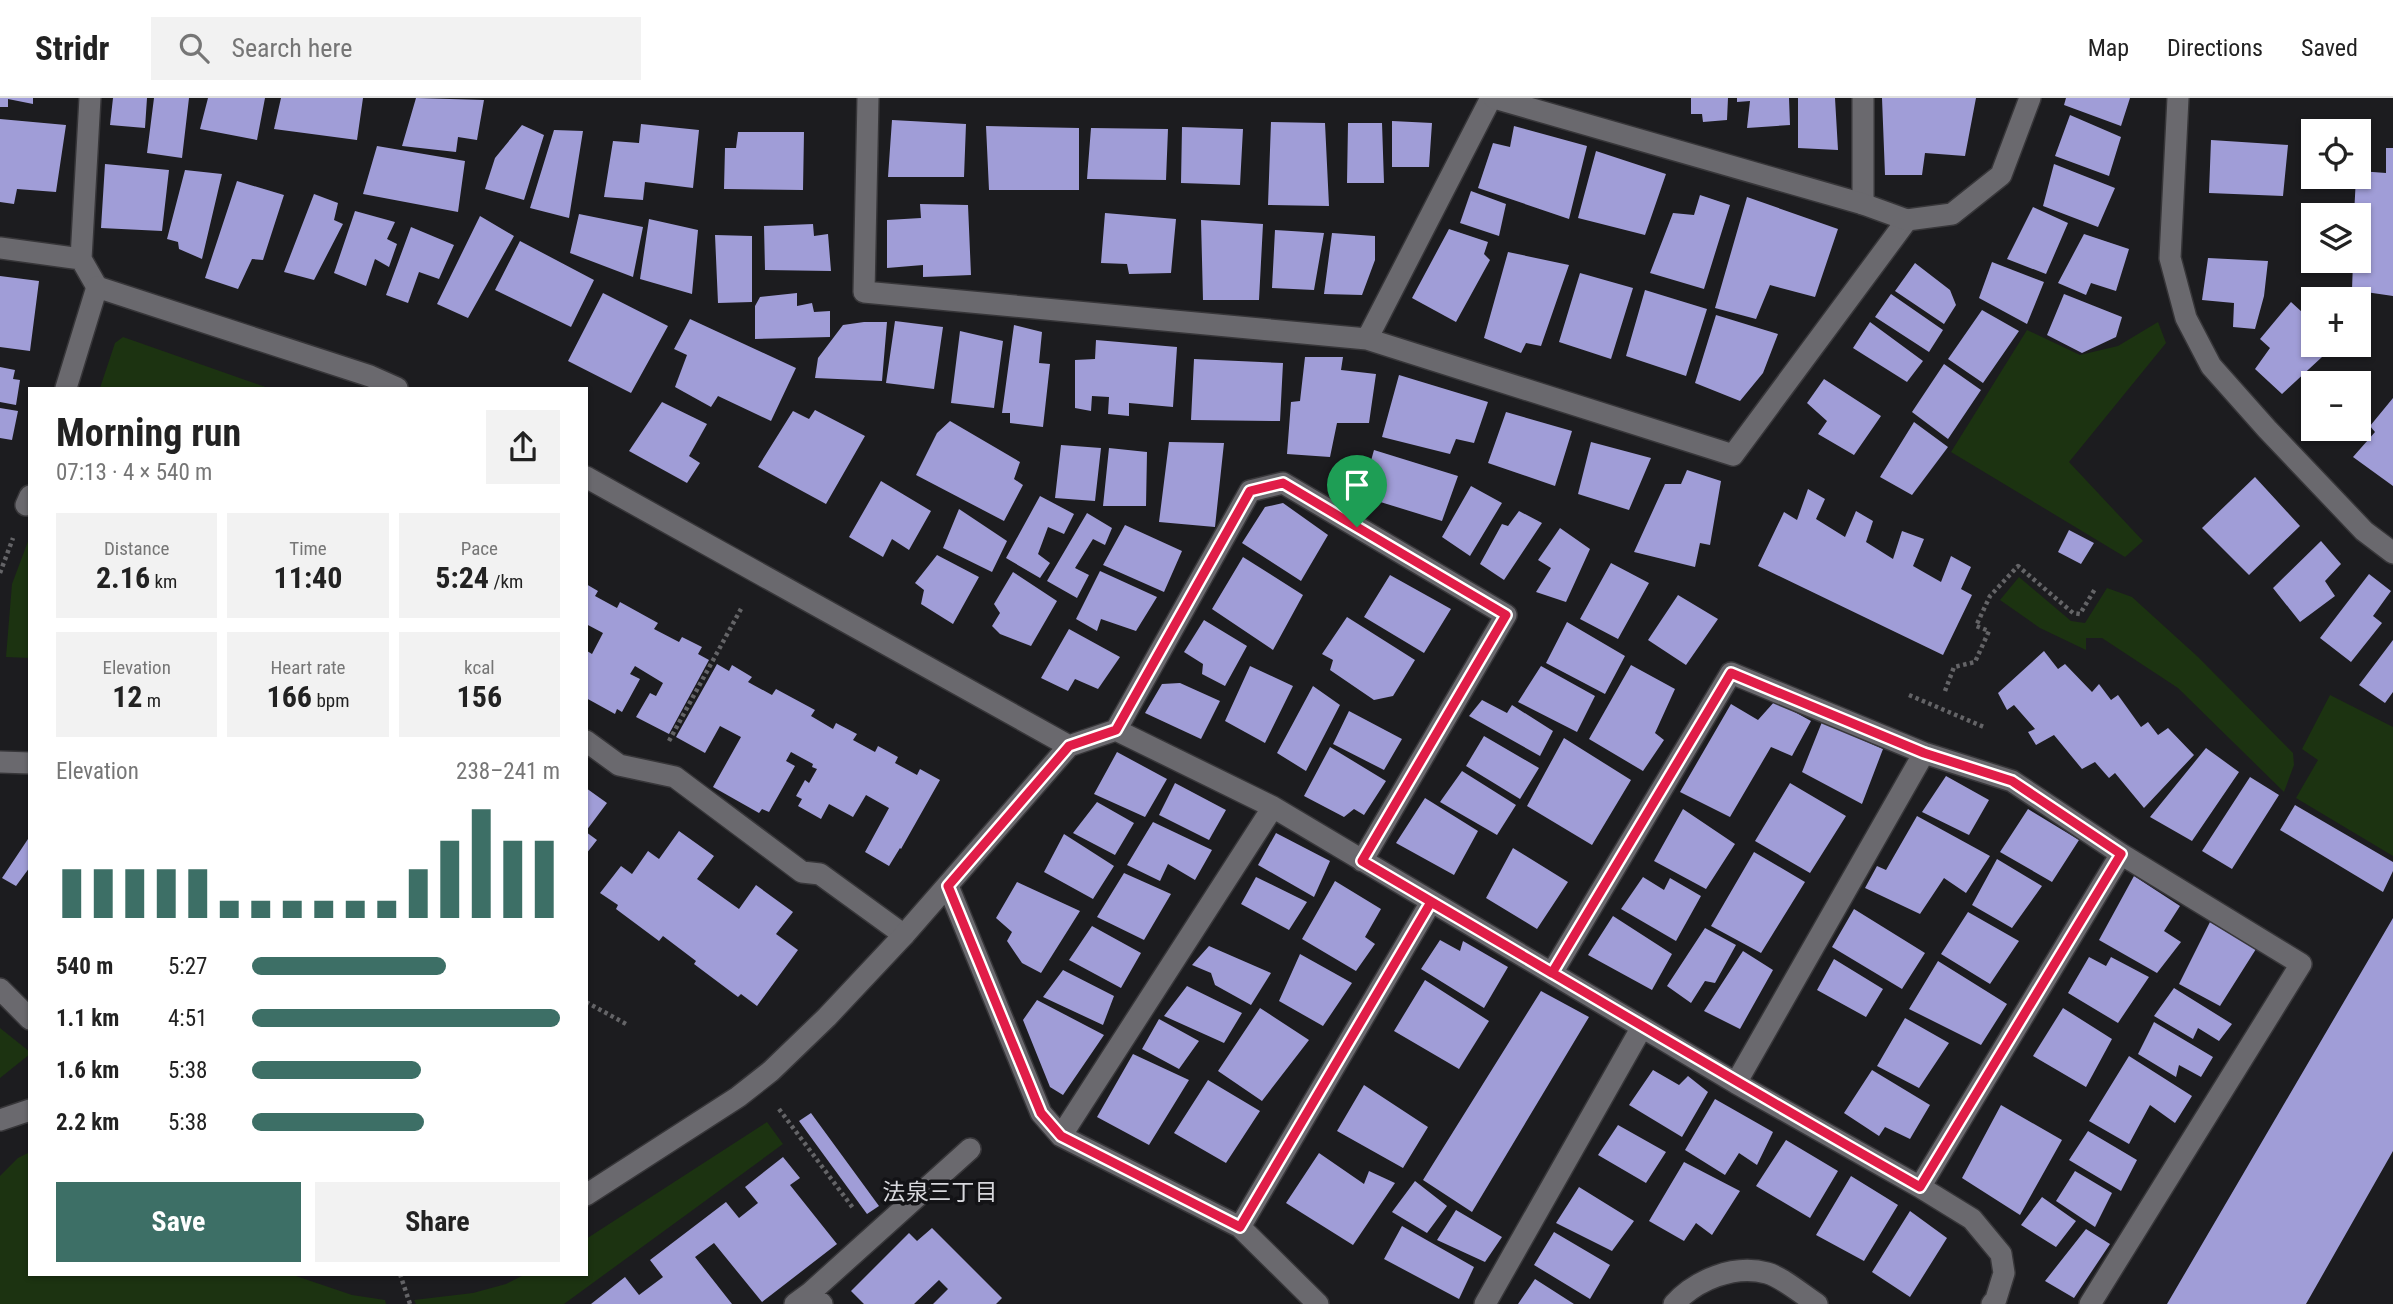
<!DOCTYPE html>
<meta charset="utf-8">
<style>
:root{--surface:#fff;--page:#f2f2f2;--text:#222;--muted:#767676;--line:#e0e0e0;--accent:#3d6f66}
body{margin:0;font-family:"Roboto Condensed","Noto Sans JP",sans-serif;background:var(--page);color:var(--text);height:100vh;display:flex;flex-direction:column;font-size:26px;white-space:nowrap}
*{box-sizing:border-box;margin:0}
p{font-size:23px;color:var(--muted)}
.icon{flex:none;width:38px;height:38px;fill:none;stroke:currentColor;stroke-width:2;stroke-linecap:round;stroke-linejoin:round}
.map{position:relative;flex:1;overflow:hidden}
.sheet{position:absolute;left:28px;top:289px;width:560px;height:889px;display:flex;flex-direction:column;background:var(--surface);border-radius:0px;box-shadow:0 2px 5px #0004}
.sheet>*{flex:none}
.buttons{position:absolute;left:2301px;top:21px;display:grid;gap:14px}
.buttons a{display:grid;place-items:center;width:70px;height:70px;border-radius:0px;background:var(--surface);box-shadow:0 2px 5px #0004;font-size:35px}
.pin{position:absolute;display:grid;place-items:center;width:60px;height:60px;color:#fff;margin:-72px -30px;border-radius:50% 50% 50% 0;rotate:-45deg;box-shadow:0 0 7px #0007}
.pin .icon{rotate:45deg}
.round{display:grid;place-items:center;flex:none;width:74px;height:74px;border-radius:0px;background:var(--page)}
.head{display:flex;align-items:center;justify-content:space-between;height:119px;padding:0 28px}
h1{font-size:38px;font-weight:700;line-height:52px}
.figures{display:grid;grid-template-columns:repeat(3,1fr);gap:10px;height:119px;padding:7px 28px}
.figures div{display:grid;align-content:center;border-radius:0px;background:var(--page);text-align:center}
.figures b{font-size:30px;font-weight:700}
.figures small{font-size:19px;font-weight:400}
.figures p{font-size:19px}
.chart{height:196px;padding:14px 28px}
.chart p{display:flex;justify-content:space-between}
.chart svg{width:100%;height:126px;margin-top:7px;stroke:var(--accent);stroke-width:6}
.action{display:flex;gap:14px;margin-top:auto;padding:14px 28px}
.action a{flex:1;height:80px;border-radius:0px;background:var(--accent);color:#fff;font-size:28px;font-weight:700;line-height:80px;text-align:center}
.action a+a{background:var(--page);color:var(--text)}
ul{padding:0 28px;list-style:none;font-size:23px}
li{display:grid;grid-template-columns:112px 84px 1fr;align-items:center;height:52px}
li i{height:18px;border-radius:9px;background:var(--accent)}
header{display:flex;align-items:center;gap:42px;box-sizing:border-box;height:98px;padding:0 35px;background:var(--surface);border-bottom:2px solid var(--line)}
header strong{font-size:33px}
nav{display:flex;gap:38px;margin-inline-start:auto;font-size:24px}
.search{width:490px;height:63px;background:var(--page);display:flex;align-items:center;gap:18px;box-sizing:border-box;padding:0 24px;border-radius:0px;color:var(--muted);font-size:26px}
.map>svg:first-child{display:block}
.green{fill:#1c3311}
.building{fill:#a09dd7}
.lines{fill:none;stroke-linecap:round;stroke-linejoin:round}
.lane-casing{stroke:#373639;stroke-width:24}
.street-casing{stroke:#373639;stroke-width:24}
.path{stroke:#646467;stroke-width:4.5;stroke-dasharray:3.5 3.5;stroke-linecap:butt}
.lane{stroke:#6a696e;stroke-width:21}
.street{stroke:#6a696e;stroke-width:21}
.route-casing{stroke:#fff;stroke-width:14}
.route{stroke:#e11d48;stroke-width:9}
.labels{text-anchor:middle;dominant-baseline:central;stroke-width:7;stroke-linejoin:round;paint-order:stroke}
.neighbourhood-label{font-size:23px;fill:#d8d8dd;stroke:#131316}
</style>
<header>
<strong>Stridr</strong>
<div class="search"><svg class="icon" aria-label="search" viewBox="0 0 24 24"><circle cx="10" cy="10" r="6"/><path d="M15 15l6 6"/></svg>Search here</div>
<nav><a>Map</a><a>Directions</a><a>Saved</a></nav>
</header>
<div class="map">
<svg width="2393" height="1206" viewBox="0 0 2393 1206">
<rect width="100%" height="100%" fill="#1c1c1f"/>
<path class="green" d="M2158,224L2166,245L2069,364L2143,443L2125,459L1951,354L2027,232L2080,257L2118,248Z
M123,239L268,290H100L115,245Z
M30,438V560L6,559L12,486Z
M2019,479L2071,523L2085,525L2107,490L2132,499L2198,559L2293,655L2294,667L2284,694L2178,590L2102,540H2086V552L2040,530L2000,502Z
M2330,597L2393,629V758L2296,700L2318,662L2302,651Z
M0,930L30,954V956L0,980Z
M767,1024L783,1046L564,1206H416L414,1202L473,1195L506,1186L526,1176H586V1141Z
M30,1054V1176H290L352,1197L385,1202L386,1206H0V1078L18,1060Z"/>
<path class="building" d="M0,0H33V6L8,1V9H0Z
M113,0H147L145,30L110,27Z
M154,0H189L182,60L147,55Z
M208,0H265L257,42L200,31Z
M281,0H363L357,42L274,31Z
M416,0L484,2L477,42L458,39L456,54L402,48Z
M1691,0H1728L1727,22L1703,24L1702,16H1691Z
M1737,0H1789L1790,27L1747,30L1750,3L1737,4Z
M1798,0H1835L1838,52L1798,50Z
M1882,0H1976L1965,58L1925,55L1922,77H1885Z
M2066,0H2130L2121,28L2064,7Z
M2070,17L2121,39L2109,78L2055,58Z
M0,21L66,27L56,94L17,91L14,106L0,104Z
M892,22L966,26L964,79H888Z
M1392,23L1432,25L1429,69H1392Z
M1271,24L1325,25L1329,108L1268,107Z
M1348,25H1382L1384,85H1347Z
M641,26L699,32L693,90L645,84L643,102L604,99L613,43L639,45Z
M522,27L544,37L524,102L485,91L495,60Z
M986,28L1079,30V92H989Z
M1514,28L1587,48L1569,121L1478,90L1493,45L1510,49Z
M1182,29L1243,31L1240,87L1181,85Z
M1091,30L1168,31L1166,82L1087,81Z
M554,32L583,33L569,120L530,110Z
M738,34H804L803,92L724,91L725,50H736Z
M2211,42L2288,47L2283,98L2209,95Z
M377,48L465,63L458,114L363,96Z
M2386,50H2393V198L2352,192L2353,163H2359V117H2354L2356,79H2359V73L2386,75Z
M1596,53L1666,76L1645,137L1578,120Z
M105,66L169,72L162,133L101,130Z
M2054,66L2115,90L2098,129L2043,108Z
M185,72L222,76L202,161L179,151L178,144L167,141Z
M237,83L284,97L263,162L252,161L238,191L205,180Z
M1471,93L1506,106L1499,138L1460,125Z
M314,96L338,105L334,122L343,126L314,182L284,174Z
M1700,97L1730,107L1704,191L1650,175L1673,115L1694,117Z
M1747,99L1838,131L1815,199L1770,187L1756,221L1715,210Z
M920,106L968,107L971,177L923,179V167L887,170V122L921,120Z
M2033,109L2068,125L2046,176L2007,161Z
M355,113L395,124L387,141L397,146L389,169L375,161L366,188L334,175Z
M1105,115L1176,121L1171,175L1129,176L1127,166L1101,165Z
M579,116L643,129L633,179L570,155Z
M480,118L514,138L468,220L437,206Z
M649,121L698,132L692,196L640,181Z
M1201,122L1263,126L1259,202H1203Z
M813,126L814,138L828,136L831,173L765,172L764,128Z
M411,129L454,147L439,181L419,174L408,205L386,197Z
M1449,131L1488,144L1484,156L1490,162L1456,224L1412,200Z
M1275,132L1324,135L1314,192L1272,190Z
M1332,135L1375,138V162L1362,197L1324,196Z
M2084,136L2129,151L2116,193L2091,185L2086,197L2058,185Z
M715,137L752,138V204L718,205Z
M520,143L594,182L571,229L495,192Z
M1508,154L1569,167L1541,248L1526,245L1521,255L1484,240Z
M2208,160L2268,163L2264,198L2255,231L2233,229L2234,205L2202,202Z
M1992,164L2044,184L2027,226L1979,200Z
M1915,165L1950,192L1956,207L1944,226L1895,193Z
M1580,175L1633,190L1611,261L1559,244Z
M0,178L39,183L30,253L0,249Z
M1645,192L1707,211L1686,278L1626,258Z
M603,195L668,228L631,295L568,263Z
M797,195V208L812,205L814,214L830,213V239L755,241V208L760,199Z
M1891,196L1943,232L1929,254L1875,219Z
M2064,196L2122,219L2116,239L2082,255L2047,237Z
M2291,204L2314,225V247H2335L2282,296L2255,271L2270,250L2260,241Z
M1982,212L2019,233L1983,285L1948,261Z
M1716,217L1778,236L1763,275L1740,303L1695,285Z
M690,221L796,270L771,323L718,298L711,309L675,289L687,257L674,251Z
M895,223L943,229L934,291L886,285Z
M864,224H887L882,283L815,280L818,260L843,227Z
M1870,224L1923,263L1907,284L1853,250Z
M1014,227L1042,234L1039,265L1050,266L1043,329L1010,325V315H1002Z
M960,233L1003,243L994,310L951,305Z
M1096,242L1177,249L1173,309L1129,305V318L1108,316L1109,299L1092,298L1091,313L1075,310V262L1095,261Z
M1305,259H1343L1341,272L1376,276L1369,325H1337L1330,359L1287,356L1291,304L1300,303Z
M1194,261L1283,265L1280,323L1191,322Z
M1944,266L1981,292L1948,341L1912,314Z
M0,269L15,272L13,281L20,282L16,307L0,304Z
M1399,277L1488,304L1474,345L1456,341L1450,356L1382,339Z
M1824,281L1881,318L1854,357L1818,336L1827,323L1807,305Z
M2393,300V388L2353,359L2375,334L2370,328Z
M662,304L707,326L689,358L700,365L687,385L629,353Z
M0,310L18,313L12,342L0,340Z
M815,312L865,338L826,406L758,369L793,313L809,321Z
M1506,314L1572,333L1555,388L1488,365Z
M950,323L1020,364L1014,381L1023,387L1004,423L916,377L937,335Z
M1914,324L1948,349L1912,397L1880,379Z
M1169,344L1224,345L1215,429L1159,424Z
M1591,344L1651,360L1629,412L1578,396Z
M1061,347L1101,350L1095,403L1055,400Z
M1109,350L1147,354L1146,408H1103Z
M1374,352L1458,378L1442,423L1361,398Z
M1687,372L1721,383L1710,447L1700,445L1695,469L1634,454L1665,386H1681Z
M2255,379L2300,428L2249,477L2202,430Z
M881,383L931,413L909,452L892,441L883,459L849,439Z
M1471,388L1502,405L1470,458L1442,439Z
M1808,391L1825,401L1816,421L1845,439L1856,413L1873,423L1866,444L1893,461L1902,433L1924,441L1913,468L1941,484L1951,458L1971,469L1961,491L1972,497L1943,557L1758,468L1784,414L1797,422Z
M1040,398L1074,416L1064,436L1048,429L1038,456L1050,465L1040,480L1006,460Z
M1283,405L1328,437L1301,483L1242,445L1265,409Z
M959,411L1007,443L992,474L943,450Z
M1519,413L1542,425L1504,482L1480,466L1502,426L1508,428Z
M1087,415L1112,430L1105,447L1093,441L1075,470L1089,477L1077,500L1047,483Z
M1125,427L1182,453L1164,494L1103,467Z
M1560,430L1590,451L1566,504L1536,494L1551,470L1538,462Z
M2069,432L2094,445L2081,466L2058,454Z
M2321,443L2341,466L2325,483L2335,498L2300,524L2273,490Z
M937,457L979,479L953,526L921,506L924,492L915,485Z
M1243,459L1303,497L1273,552L1212,511Z
M1611,465L1649,485L1618,541L1580,521Z
M1100,473L1157,499L1136,533L1101,521L1097,533L1076,521Z
M1013,474L1057,503L1031,548L1000,536L992,528L1000,515L994,506Z
M2369,476L2391,493L2373,518L2382,525L2351,564L2320,540Z
M1390,477L1451,511L1424,555L1364,519Z
M586,486L598,493L595,498L617,510L620,504L658,525L654,531L679,544L682,539L702,549L698,556L709,562L669,636L636,619L650,595L656,598L663,585L635,568L630,576L640,581L622,614L617,611L615,616L586,600V555L587,553L592,556L603,535L586,526Z
M1678,497L1718,521L1686,567L1648,542Z
M1347,519L1415,562L1393,598L1374,602L1330,572L1333,562L1322,556Z
M1204,522L1247,548L1225,588L1202,576L1203,566L1184,554Z
M1567,524L1625,558L1605,596L1546,565Z
M1069,531L1120,559L1098,591L1075,581L1068,593L1041,580Z
M2393,542V594L2385,605L2359,587Z
M2044,553L2058,571L2065,566L2092,594L2099,586L2111,602L2118,597L2141,629L2148,624L2158,637L2168,630L2194,657L2144,710L2115,675L2109,680L2095,664L2082,671L2054,637L2036,647L2028,634L2035,631L2014,607L2007,612L1998,595Z
M717,566L729,573L732,567L752,579L748,584L772,597L776,591L815,612L811,618L833,631L836,625L857,636L853,642L875,654L878,648L898,659L895,665L917,677L920,671L940,682L901,751L900,750L889,768L865,754L889,710L866,697L853,719L829,706L821,721L798,708L802,701L796,698L805,682L809,685L817,671L812,669L813,666L791,654L786,663L795,668L769,714L762,711L759,715L713,689L741,639L720,628L705,655L676,639Z
M1631,567L1675,591L1655,635L1664,642L1643,673L1589,641Z
M1250,568L1293,588L1265,645L1225,623Z
M1541,568L1595,598L1577,634L1518,604Z
M1180,585L1220,603L1201,641L1145,615L1162,586Z
M1313,588L1340,607L1306,673L1277,655Z
M1482,602L1507,615L1512,607L1553,633L1540,658L1469,618Z
M1775,603L1811,623L1792,658L1771,649L1730,719L1680,694L1731,606L1758,622Z
M1349,613L1402,641L1384,672L1333,646Z
M1822,624L1883,651L1862,706L1802,674Z
M1484,638L1539,670L1520,701L1466,668Z
M1564,640L1631,682L1592,747L1527,708Z
M1330,649L1386,683L1364,717L1354,711L1344,719L1304,698Z
M2206,650L2239,674L2192,743L2150,719Z
M1117,654L1167,681L1145,719L1094,696Z
M1462,673L1516,707L1497,737L1440,704Z
M1946,678L1989,702L1969,737L1922,714Z
M2250,679L2279,697L2232,771L2202,753Z
M1175,685L1226,712L1209,742L1159,717Z
M1790,685L1846,718L1810,775L1755,743Z
M586,690L607,705L586,733Z
M1425,700L1478,733L1454,777L1396,745Z
M1097,704L1134,725L1115,757L1073,735Z
M2295,707L2393,764V773L2383,794L2280,732Z
M1683,711L1735,746L1706,791L1654,763Z
M2028,711L2079,742L2052,784L2000,754Z
M1917,718L1990,758L1966,795L1944,780L1920,816L1865,790L1877,768L1886,772Z
M1153,724L1212,752L1195,782L1168,766L1160,783L1127,767Z
M679,733L714,758L697,781L739,811L756,787L793,814L776,836L798,852L757,908L741,896L738,899L694,866L696,863L663,838L659,843L616,811L618,807L600,795L621,768L632,776L648,753L659,761Z
M586,734L597,742L586,756Z
M1276,735L1330,763L1314,799L1258,767Z
M1064,736L1114,768L1093,801L1044,774Z
M30,738V769L16,788L2,780Z
M1513,750L1568,784L1537,831L1486,800Z
M1754,754L1805,784L1761,855L1711,828Z
M1997,761L2042,788L2012,830L1972,807Z
M1124,775L1171,796L1144,842L1097,819Z
M2134,778L2180,808L2164,833L2181,844L2157,875L2099,842Z
M1256,779L1307,804L1289,832L1241,806Z
M1643,779L1664,792L1670,780L1701,798L1676,843L1621,811Z
M1335,783L1381,811L1365,839L1375,846L1356,873L1302,841Z
M1017,784L1080,813L1041,875L1022,865L1007,843L1012,834L996,820Z
M1854,811L1925,855L1902,891L1832,849Z
M1968,814L2019,843L1990,886L1941,856Z
M1613,818L1672,856L1652,892L1588,857Z
M2393,820V1053L2306,1206H2167Z
M2210,824L2256,851L2220,908L2179,886Z
M1092,828L1141,855L1121,890L1069,862Z
M1705,830L1736,847L1715,885L1705,883L1691,905L1667,888Z
M1440,842L1460,853L1463,843L1508,869L1484,910L1421,871Z
M1209,848L1271,875L1251,907L1215,887L1211,875L1192,867Z
M1743,853L1773,872L1740,931L1704,913Z
M1300,856L1352,885L1323,928L1279,903Z
M2089,859L2106,868L2111,859L2149,879L2118,925L2068,895Z
M1834,861L1883,891L1866,919L1817,892Z
M1938,863L2007,906L1981,947L1909,911Z
M1063,872L1114,898L1103,927L1043,899Z
M1425,882L1489,923L1459,971L1394,933Z
M1187,888L1242,915L1224,945L1164,918Z
M2174,890L2232,926L2219,943L2198,930L2193,941L2154,918Z
M1541,893L1589,919L1472,1114L1423,1082Z
M1037,902L1104,937L1063,997L1050,989L1023,922Z
M1260,910L1309,942L1262,1003L1218,973Z
M2063,910L2112,941L2086,989L2033,958Z
M1905,920L1949,945L1919,990L1877,968Z
M1159,921L1199,943L1179,971L1142,951Z
M2154,924L2213,959L2201,979L2179,967L2176,979L2138,956Z
M1133,956L1189,982L1149,1047L1097,1019Z
M2129,958L2192,998L2175,1025L2150,1007L2129,1046L2089,1023Z
M1653,972L1679,987L1688,978L1708,994L1682,1039L1629,1007Z
M1872,972L1930,1007L1910,1041L1885,1029L1879,1038L1844,1015Z
M1208,982L1260,1013L1226,1065L1174,1035Z
M1364,987L1428,1029L1403,1070L1337,1033Z
M1715,1001L1773,1034L1757,1067L1739,1055L1725,1077L1685,1052Z
M2001,1007L2062,1042L2020,1117L1962,1080Z
M811,1015L879,1108L867,1116L799,1023Z
M1618,1027L1666,1054L1646,1085L1598,1057Z
M2088,1033L2137,1062L2121,1093L2069,1062Z
M1786,1042L1838,1073L1810,1120L1756,1088Z
M1319,1055L1364,1086L1369,1073L1395,1085L1353,1147L1286,1105Z
M783,1059L800,1080L790,1087L837,1146L762,1204L714,1145L695,1159L732,1206H591L625,1179L639,1197L663,1179L650,1162L726,1104L739,1120L758,1105L745,1089Z
M1684,1064L1740,1093L1712,1137L1696,1125L1684,1143L1649,1123Z
M2075,1073L2112,1095L2095,1129L2056,1103Z
M1851,1078L1898,1107L1864,1163L1816,1137Z
M1415,1083L1447,1108L1427,1135L1392,1114Z
M1579,1089L1634,1123L1612,1153L1556,1125Z
M2042,1099L2076,1123L2056,1149L2021,1127Z
M1456,1112L1502,1139L1485,1164L1437,1142Z
M1910,1113L1947,1140L1910,1199L1872,1174Z
M1402,1128L1474,1169L1459,1201L1384,1161Z
M932,1130L1002,1200L996,1206H933L948,1191L939,1182L914,1206H864L851,1193L909,1135L917,1143Z
M2086,1131L2110,1146L2074,1200L2045,1183Z
M1554,1134L1610,1167L1590,1201L1534,1167Z
M1535,1181L1574,1206H1518Z"/>
<g class="lines">
<defs>
<path id="lane" d="M90,0L81,161L97,189
M868,0L864,194L1367,241L1733,357L1907,122
M1863,0V106
M0,150L81,161
M1367,241L1491,0
M586,643L619,667L675,679L802,774L820,776L904,837
M0,664L30,665
M810,1195L970,1051
M795,1206L810,1195L822,1206"/>
<path id="street" d="M1494,0L1863,106L1907,122L1952,116L2001,77L2030,0
M2178,0L2170,160L2186,220L2211,268L2267,331L2364,433L2393,455
M66,290L97,189L370,278L397,290
M586,379L1069,648
M26,407L30,398
M1116,632L1250,393L1283,385L1506,517L1362,763
M948,788L1041,1015L1061,1038L1240,1129L1318,1206
M1552,875L1731,575L1924,655L2012,683L2121,756L2301,866L2090,1206
M0,891L30,921
M1736,985L1924,655
M0,1022L30,1012
M1061,1038L1273,709
M1920,1089L2121,756
M586,1097L738,999L771,973L827,919L904,837L1069,648L1116,632L1273,709L1736,985L1920,1089L1972,1121L2001,1156L2004,1175L1996,1201L1992,1206
M1240,1129L1431,804
M1485,1206L1642,929
M1674,1206C1696,1182 1734,1166 1767,1175C1782,1179 1803,1197 1817,1206"/>
</defs>
<use href="#lane" class="lane-casing"/>
<use href="#street" class="street-casing"/>
<path class="path" d="M0,475L13,440
M1945,593L1954,569L1975,564L1989,533L1976,528L1990,498L2018,468L2073,515L2080,516L2095,491
M1909,597L1984,629
M669,643L742,509
M586,904L628,927
M779,1011L853,1110
M400,1176L410,1206"/>
<use href="#lane" class="lane"/>
<use href="#street" class="street"/>
</g>
<g class="lines">
<defs>
<path id="route" d="M1357,429L1283,385L1250,393L1116,632L1069,648L948,788L1041,1015L1061,1038L1240,1129L1431,804L1552,875L1731,575L1924,655L2012,683L2121,756L1920,1089C1733,983 1548,872 1362,763L1506,517L1357,429"/>
</defs>
<use href="#route" class="route-casing"/>
<use href="#route" class="route"/>
</g>
<g class="labels">
<g class="neighbourhood-label">
<text x="940" y="1094">法泉三丁目</text>
</g>
</g>
</svg>
<div class="buttons">
<a><svg class="icon" aria-label="locate" viewBox="0 0 24 24"><circle cx="12" cy="12" r="6"/><path d="M12 2v4M12 18v4M2 12h4M18 12h4"/></svg></a>
<a><svg class="icon" aria-label="layers" viewBox="0 0 24 24"><path d="M12 4l9 5-9 5-9-5zM3 14l9 5 9-5"/></svg></a>
<a>+</a>
<a>−</a>
</div>
<div class="pin" style="left:1357px;top:429px;background:#1e9e55"><svg class="icon" aria-label="arrive" viewBox="0 0 24 24"><path d="M6 21V4h12l-3 4 3 4H6"/></svg></div>
<section class="sheet">
<div class="head"><div><h1>Morning run</h1><p>07:13 · 4 × 540 m</p></div><a class="round"><svg class="icon" aria-label="share" viewBox="0 0 24 24"><path d="M12 15V3M7 8l5-5 5 5M5 13v7h14v-7"/></svg></a></div>
<div class="figures">
<div><p>Distance</p><b>2.16<small> km</small></b></div>
<div><p>Time</p><b>11:40</b></div>
<div><p>Pace</p><b>5:24<small> /km</small></b></div>
</div>
<div class="figures">
<div><p>Elevation</p><b>12<small> m</small></b></div>
<div><p>Heart rate</p><b>166<small> bpm</small></b></div>
<div><p>kcal</p><b>156</b></div>
</div>
<div class="chart"><p><span>Elevation</span>238–241 m</p>
<svg viewBox="0 0 160 44" preserveAspectRatio="none"><path d="M5 44V27M15 44V27M25 44V27M35 44V27M45 44V27M55 44V38M65 44V38M75 44V38M85 44V38M95 44V38M105 44V38M115 44V27M125 44V17M135 44V6M145 44V17M155 44V17"/></svg>
</div>
<ul>
<li><b>540 m</b>5:27<i style="width:63%"></i></li>
<li><b>1.1 km</b>4:51<i style="width:100%"></i></li>
<li><b>1.6 km</b>5:38<i style="width:55%"></i></li>
<li><b>2.2 km</b>5:38<i style="width:56%"></i></li>
</ul>
<div class="action"><a>Save</a><a>Share</a></div>
</section>
</div>
